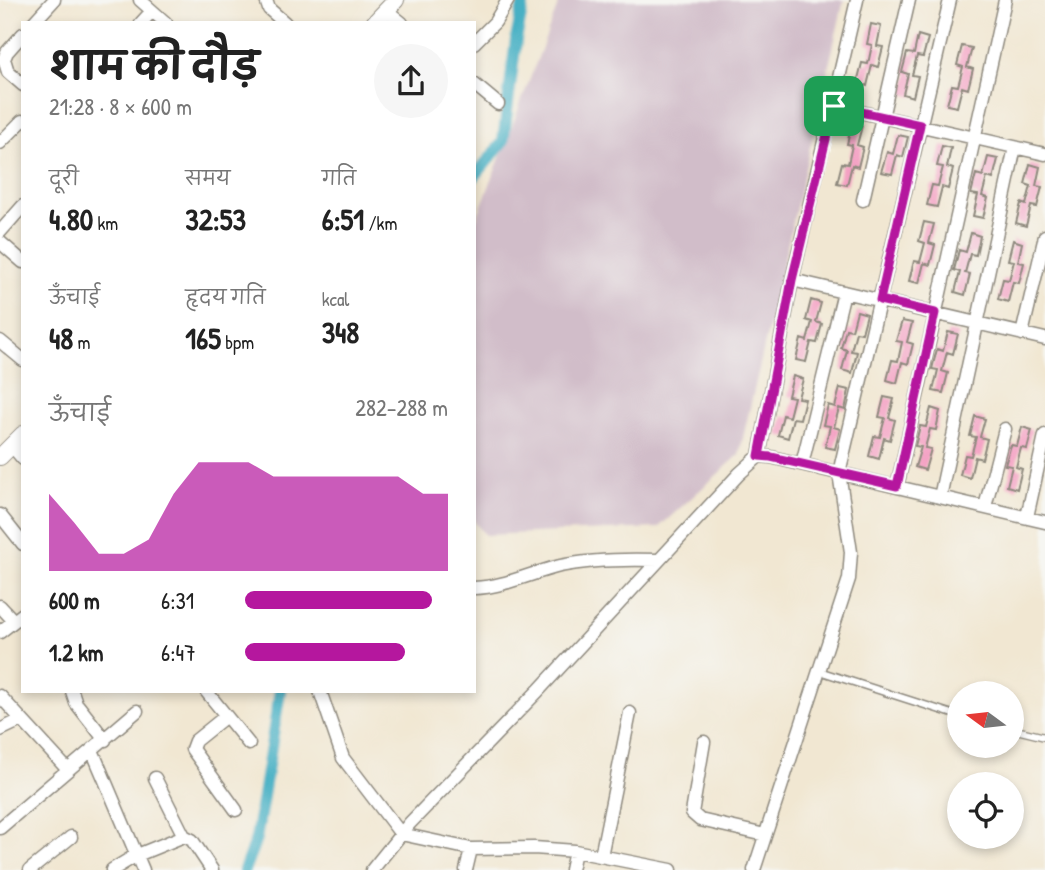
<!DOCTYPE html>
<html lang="hi">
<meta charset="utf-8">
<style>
:root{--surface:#fff;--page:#f6f6f6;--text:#222;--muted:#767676;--accent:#b5179e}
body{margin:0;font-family:"Patrick Hand","Playpen Sans Deva",sans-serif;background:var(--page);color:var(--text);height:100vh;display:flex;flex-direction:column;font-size:26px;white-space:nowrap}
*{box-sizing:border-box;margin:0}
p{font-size:23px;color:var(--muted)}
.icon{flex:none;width:38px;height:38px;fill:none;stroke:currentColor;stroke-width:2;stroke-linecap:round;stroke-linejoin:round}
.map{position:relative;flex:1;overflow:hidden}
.side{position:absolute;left:21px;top:21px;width:455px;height:672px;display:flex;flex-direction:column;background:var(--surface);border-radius:0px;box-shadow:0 4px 10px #0003}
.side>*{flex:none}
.needle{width:46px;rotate:285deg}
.tools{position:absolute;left:947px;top:681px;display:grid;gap:14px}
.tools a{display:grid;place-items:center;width:77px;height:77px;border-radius:50%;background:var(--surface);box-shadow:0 4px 10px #0003;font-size:35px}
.pin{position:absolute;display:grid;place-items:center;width:60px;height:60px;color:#fff;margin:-30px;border-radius:14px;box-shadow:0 4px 10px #0006}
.round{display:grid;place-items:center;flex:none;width:74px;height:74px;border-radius:37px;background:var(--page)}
.head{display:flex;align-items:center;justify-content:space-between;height:119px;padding:0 28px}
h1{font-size:38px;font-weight:700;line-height:52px}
.metrics{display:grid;grid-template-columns:repeat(3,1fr);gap:10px;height:119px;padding:7px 28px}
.metrics div{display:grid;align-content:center}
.metrics b{font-size:30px;font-weight:700}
.metrics small{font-size:19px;font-weight:400}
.metrics p{font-size:19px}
.chart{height:196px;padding:14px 28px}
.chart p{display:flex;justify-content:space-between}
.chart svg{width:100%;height:126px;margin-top:7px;fill:var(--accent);opacity:.7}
ul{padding:0 28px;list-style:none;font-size:23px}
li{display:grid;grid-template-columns:112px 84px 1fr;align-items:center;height:52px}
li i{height:18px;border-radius:9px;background:var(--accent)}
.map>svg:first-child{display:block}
.industrial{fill:#d1bdc9}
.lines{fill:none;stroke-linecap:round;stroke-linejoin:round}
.canal{stroke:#46b0c4;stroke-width:12}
.building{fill:#f4a0c3}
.service-casing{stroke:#8e897e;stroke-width:9}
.minor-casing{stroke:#8e897e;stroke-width:15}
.tertiary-casing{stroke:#8e897e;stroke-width:18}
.service{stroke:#fff;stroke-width:6}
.minor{stroke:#fff;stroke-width:12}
.tertiary{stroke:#fff;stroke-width:16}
.route-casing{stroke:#fff;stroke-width:14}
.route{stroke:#b5179e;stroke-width:9}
</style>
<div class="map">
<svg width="1045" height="870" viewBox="0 0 1045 870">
<rect width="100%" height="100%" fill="#f6f6f2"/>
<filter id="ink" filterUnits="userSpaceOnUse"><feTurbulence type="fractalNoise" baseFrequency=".0143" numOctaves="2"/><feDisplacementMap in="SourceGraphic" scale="14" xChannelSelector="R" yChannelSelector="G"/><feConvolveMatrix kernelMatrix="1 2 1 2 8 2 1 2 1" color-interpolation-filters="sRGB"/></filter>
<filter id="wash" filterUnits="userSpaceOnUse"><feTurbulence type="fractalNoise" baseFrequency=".00686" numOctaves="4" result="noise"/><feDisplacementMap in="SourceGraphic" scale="28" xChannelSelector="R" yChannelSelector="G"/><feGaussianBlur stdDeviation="1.57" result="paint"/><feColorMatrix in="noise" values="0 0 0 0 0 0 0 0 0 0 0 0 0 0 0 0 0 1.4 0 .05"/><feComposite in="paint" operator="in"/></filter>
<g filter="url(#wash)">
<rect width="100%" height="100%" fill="#f1e7d2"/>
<path class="industrial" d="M560,0H844L739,455L658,528L485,535L474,521V226Z"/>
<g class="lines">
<path class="canal" d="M474,177L503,142L516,40L524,0
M244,870L256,839L280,691"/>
</g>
<g id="blocks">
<path class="building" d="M871,24L881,26L877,46L883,47L878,67L872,65L867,86L857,83L862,63L868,64L872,45L867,44Z
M918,35L928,38L923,57L917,56L912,75L918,76L913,97L903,94L908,74L902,72L907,53L914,54Z
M962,46L972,48L967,67L973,69L968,89L962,87L957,107L947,105L952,85L958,86L963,67L957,65Z
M852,124L862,126L857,145L863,147L858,167L852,165L847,185L837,183L842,163L848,164L852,145L847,144Z
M898,135L908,137L903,157L897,155L892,174L881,172L887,152L893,154Z
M942,146L951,148L947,167L953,169L948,189L942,187L937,207L927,205L932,185L938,186L943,167L937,166Z
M988,157L998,159L993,179L987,177L982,196L988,198L983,218L973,216L978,195L971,194L976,174L983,176Z
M1030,164L1040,167L1036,186L1042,187L1037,207L1031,206L1026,226L1016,223L1021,203L1026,205L1031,186L1025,184Z
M924,222L934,224L929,243L935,245L930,265L924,263L919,283L909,281L914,261L920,262L925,243L919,241Z
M971,233L980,236L976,255L970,254L965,273L970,274L965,295L955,292L960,272L954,270L959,250L966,252Z
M1013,240L1022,243L1018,262L1024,263L1019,283L1013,282L1008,302L998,299L1003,279L1009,280L1014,261L1008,260Z
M811,300L821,303L816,322L822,324L817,343L811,342L806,362L796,360L801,339L807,341L812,322L806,320Z
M857,311L867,314L862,333L856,332L851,351L857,352L852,373L842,370L847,350L841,348L846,329L852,330Z
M902,321L912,323L907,342L913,344L908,364L902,362L897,383L887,380L892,360L898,361L902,342L896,341Z
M948,332L958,334L953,354L947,352L942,371L948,373L943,393L933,391L938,370L932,369L937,349L943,351Z
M793,376L803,379L798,398L805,399L800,419L793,418L788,438L778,435L783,415L789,417L794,397L788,396Z
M840,388L849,390L845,410L839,408L834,427L840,429L835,449L825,447L830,426L823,425L828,405L835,407Z
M884,397L894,399L889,418L895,420L890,440L884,438L879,459L869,456L874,436L880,437L885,418L879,417Z
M931,408L940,411L936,430L930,429L925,448L931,449L925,470L915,467L921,447L915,446L920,426L926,427Z
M975,416L985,419L980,437L987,439L982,459L975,457L970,478L960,475L965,455L971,456L976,437L970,436Z
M1022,427L1032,430L1027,449L1021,448L1016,467L1022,469L1017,489L1007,486L1012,466L1005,465L1011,445L1017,446Z"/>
</g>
</g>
<g filter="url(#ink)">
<use href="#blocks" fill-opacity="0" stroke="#8e897e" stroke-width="2"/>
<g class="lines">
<defs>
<path id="service" d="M819,671L959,716
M1012,729L1045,737"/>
<path id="minor" d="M140,0L166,23
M266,0L269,9L285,23
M386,10L402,23
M33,23L54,0
M141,23L152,11
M23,34L7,52L4,59L8,72L23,85
M474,43L495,22L508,0
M474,84L498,104
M834,106L1045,154
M0,143L22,121
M863,200L909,0
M0,232L23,206
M0,242L23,262
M792,280L1045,339
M1022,334L1045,236
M0,341L23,360
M12,446L23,459
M759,456L792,280L857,0
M802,464L844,292
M897,487L1005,0
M940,497L1015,147
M985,507L1005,429
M0,515L23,544
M1027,517L1045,435
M474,588C504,587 531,573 560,566C592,559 626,559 659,560
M0,606L14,621
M0,632L23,614
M72,691L76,703L105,740
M206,691L249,744
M320,691L343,758L401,834L471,849L534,848L575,851L671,870
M0,696L68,770
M226,716L195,741L192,749L236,810
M0,730L21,720
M704,742L692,813L700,820L765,835
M92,750L143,870
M155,778L184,836
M0,828L137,711
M601,856L630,713
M30,870L71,837
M112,870L135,856L184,836L192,840L212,870
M372,870L410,823L538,691L739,474L759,456L771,457L1045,522
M466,870L471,849
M571,870L575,851
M754,870L849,579L851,552L839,473L950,0"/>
<path id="tertiary" d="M374,23L396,0
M0,457L23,434"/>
</defs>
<use href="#service" class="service-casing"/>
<use href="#minor" class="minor-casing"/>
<use href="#tertiary" class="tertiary-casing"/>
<use href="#service" class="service"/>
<use href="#minor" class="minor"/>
<use href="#tertiary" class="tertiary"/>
</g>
</g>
<g class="lines" filter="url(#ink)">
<defs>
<path id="route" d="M834,106L920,125L880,300L935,313L897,486L771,457L759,456L792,280Z"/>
</defs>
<use href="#route" class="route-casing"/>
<use href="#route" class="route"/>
</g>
</svg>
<div class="tools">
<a><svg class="needle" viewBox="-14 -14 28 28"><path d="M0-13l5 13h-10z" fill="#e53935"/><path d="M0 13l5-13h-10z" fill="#767676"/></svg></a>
<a><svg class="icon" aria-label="locate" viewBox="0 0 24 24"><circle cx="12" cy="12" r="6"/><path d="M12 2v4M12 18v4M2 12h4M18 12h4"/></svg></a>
</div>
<div class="pin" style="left:834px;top:106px;background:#1e9e55"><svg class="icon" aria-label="arrive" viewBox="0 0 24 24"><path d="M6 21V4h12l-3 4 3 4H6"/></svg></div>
<section class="side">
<div class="head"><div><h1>शाम की दौड़</h1><p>21:28 · 8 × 600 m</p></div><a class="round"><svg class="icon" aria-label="share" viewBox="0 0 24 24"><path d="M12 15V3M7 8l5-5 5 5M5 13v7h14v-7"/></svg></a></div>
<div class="metrics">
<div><p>दूरी</p><b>4.80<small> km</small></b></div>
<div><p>समय</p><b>32:53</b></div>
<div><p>गति</p><b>6:51<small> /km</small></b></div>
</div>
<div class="metrics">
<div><p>ऊँचाई</p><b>48<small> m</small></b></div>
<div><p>हृदय गति</p><b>165<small> bpm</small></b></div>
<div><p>kcal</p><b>348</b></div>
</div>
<div class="chart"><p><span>ऊँचाई</span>282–288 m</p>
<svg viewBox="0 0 160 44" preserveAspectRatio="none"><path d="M0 44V17L10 27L20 38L30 38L40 33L50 17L60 6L70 6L80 6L90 11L100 11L110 11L120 11L130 11L140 11L150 17L160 17V44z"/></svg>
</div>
<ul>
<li><b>600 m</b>6:31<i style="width:92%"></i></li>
<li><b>1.2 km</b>6:47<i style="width:79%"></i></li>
</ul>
</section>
</div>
